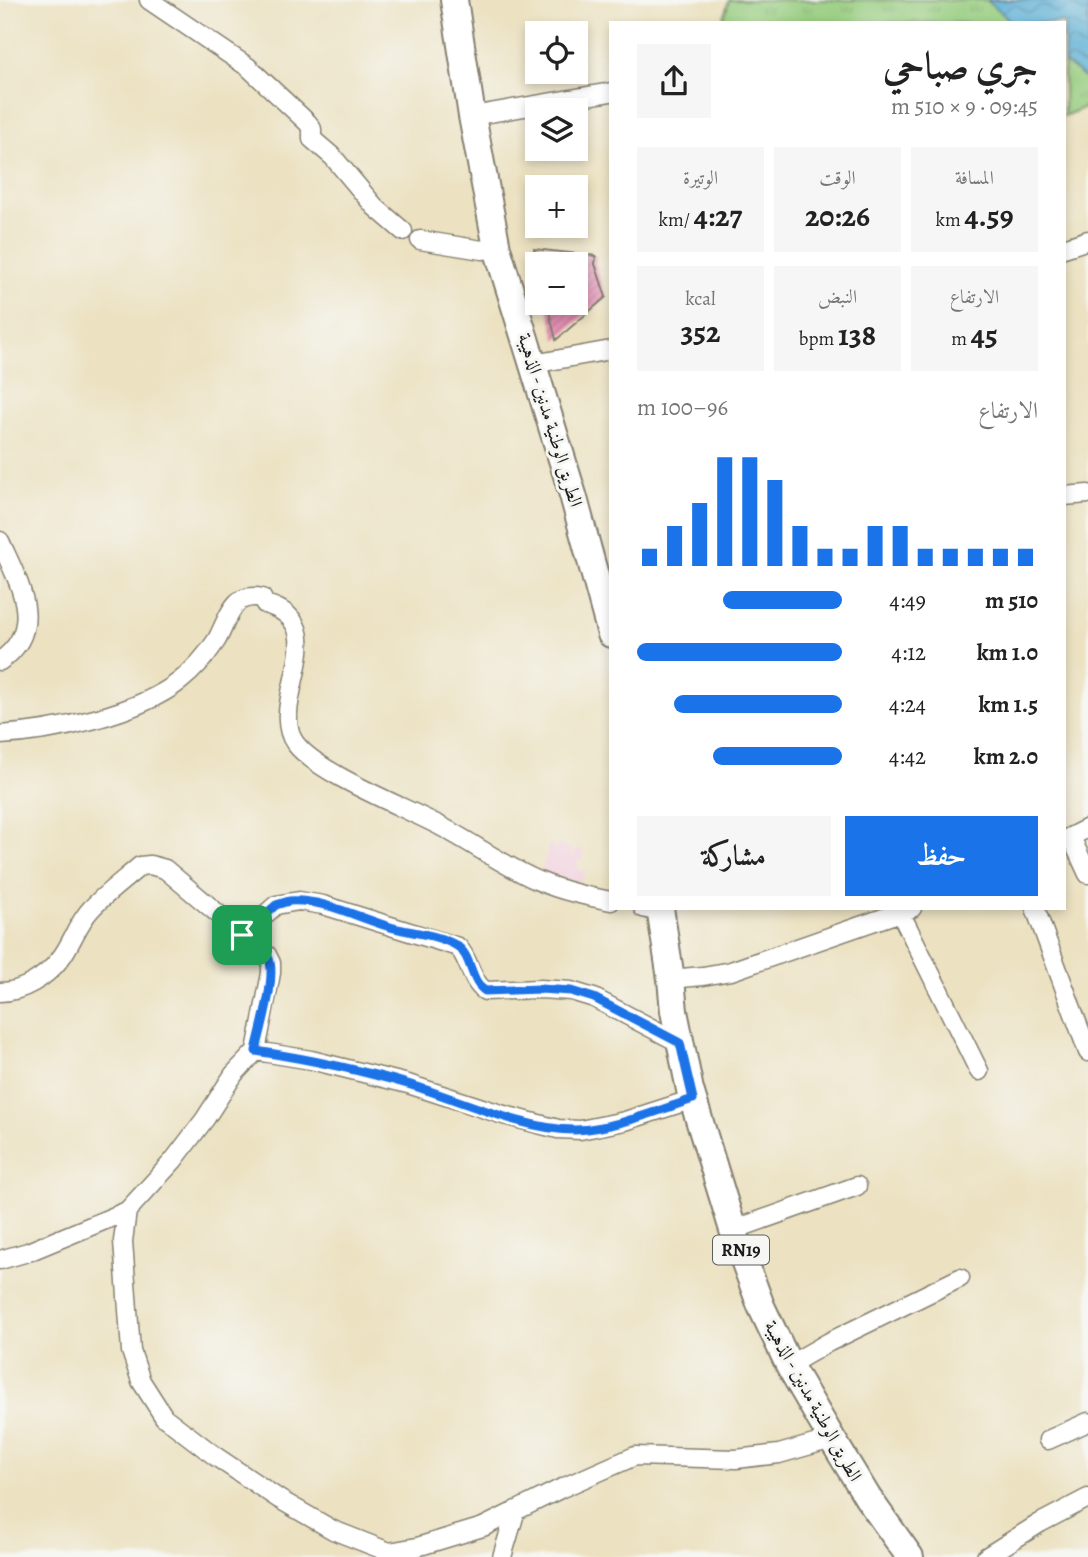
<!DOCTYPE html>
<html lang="ar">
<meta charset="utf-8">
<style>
:root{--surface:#fff;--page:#f6f6f6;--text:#222;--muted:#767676;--accent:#1a73e8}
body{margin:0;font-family:Alegreya,Amiri,serif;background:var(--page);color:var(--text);direction:rtl;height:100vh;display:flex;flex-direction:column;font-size:26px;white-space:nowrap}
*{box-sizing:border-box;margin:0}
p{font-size:23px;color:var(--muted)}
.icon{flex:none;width:38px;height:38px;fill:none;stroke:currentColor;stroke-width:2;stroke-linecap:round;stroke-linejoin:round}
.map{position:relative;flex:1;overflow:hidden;direction:ltr}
.panel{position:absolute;left:609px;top:21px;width:457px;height:889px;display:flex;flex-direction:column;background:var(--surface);border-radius:0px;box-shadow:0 4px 10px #0003;direction:rtl}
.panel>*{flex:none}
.tools{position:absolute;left:525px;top:21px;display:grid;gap:14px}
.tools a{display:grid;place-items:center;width:63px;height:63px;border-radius:0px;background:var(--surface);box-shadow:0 4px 10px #0003;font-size:35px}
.pin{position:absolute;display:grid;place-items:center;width:60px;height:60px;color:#fff;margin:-30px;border-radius:14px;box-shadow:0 4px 10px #0006}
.round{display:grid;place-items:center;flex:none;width:74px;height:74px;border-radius:0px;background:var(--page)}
.head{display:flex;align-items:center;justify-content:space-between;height:119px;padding:0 28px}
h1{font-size:38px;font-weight:700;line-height:52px}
.figures{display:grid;grid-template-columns:repeat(3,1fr);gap:10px;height:119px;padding:7px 28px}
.figures div{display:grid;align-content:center;border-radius:0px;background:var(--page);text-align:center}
.figures b{font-size:30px;font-weight:700}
.figures small{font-size:19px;font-weight:400}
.figures p{font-size:19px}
.chart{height:196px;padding:14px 28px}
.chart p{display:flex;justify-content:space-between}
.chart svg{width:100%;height:126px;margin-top:7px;stroke:var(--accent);stroke-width:6}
.cta{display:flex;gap:14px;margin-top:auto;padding:14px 28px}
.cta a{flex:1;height:80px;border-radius:0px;background:var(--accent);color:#fff;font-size:28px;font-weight:700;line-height:80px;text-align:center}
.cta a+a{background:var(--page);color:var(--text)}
ul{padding:0 28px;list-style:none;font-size:23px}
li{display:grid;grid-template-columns:112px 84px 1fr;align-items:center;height:52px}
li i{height:18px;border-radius:9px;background:var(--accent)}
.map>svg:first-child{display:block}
.built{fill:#f3cfde}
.grass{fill:url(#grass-tufts);stroke:#59744d;stroke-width:2}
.water{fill:url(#water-waves);stroke:#3b6578;stroke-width:2}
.building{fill:url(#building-hatch)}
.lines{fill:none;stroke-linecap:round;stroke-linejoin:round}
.minor-casing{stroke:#847f6f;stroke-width:21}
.primary-casing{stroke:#847f6f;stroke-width:30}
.minor{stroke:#fff;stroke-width:18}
.primary{stroke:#fff;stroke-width:26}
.route-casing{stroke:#fff;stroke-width:14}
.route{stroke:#1a73e8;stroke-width:9}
.labels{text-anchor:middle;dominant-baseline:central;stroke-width:6;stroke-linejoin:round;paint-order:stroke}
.shield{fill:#f6f6f2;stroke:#5d5d5c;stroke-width:2}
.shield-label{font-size:18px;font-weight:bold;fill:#1c1c1c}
.street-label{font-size:19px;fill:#1c1c1c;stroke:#f6f6f2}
</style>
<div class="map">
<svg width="1088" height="1557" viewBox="0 0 1088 1557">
<defs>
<pattern id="grass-tufts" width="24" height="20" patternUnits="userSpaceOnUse" patternTransform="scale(1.75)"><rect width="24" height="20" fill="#96cc7e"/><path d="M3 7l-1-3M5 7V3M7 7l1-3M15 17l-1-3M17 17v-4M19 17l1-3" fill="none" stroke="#81af6c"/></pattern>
<pattern id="water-waves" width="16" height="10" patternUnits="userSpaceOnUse" patternTransform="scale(1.75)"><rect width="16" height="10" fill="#5aaed5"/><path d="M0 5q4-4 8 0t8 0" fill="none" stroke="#4a8dac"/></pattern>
<pattern id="building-hatch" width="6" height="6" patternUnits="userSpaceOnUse" patternTransform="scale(1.75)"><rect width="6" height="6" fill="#e592b6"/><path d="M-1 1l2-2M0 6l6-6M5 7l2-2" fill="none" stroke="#b97693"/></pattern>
</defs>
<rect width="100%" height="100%" fill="#f6f6f2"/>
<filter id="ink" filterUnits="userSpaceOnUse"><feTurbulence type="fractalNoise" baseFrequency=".0143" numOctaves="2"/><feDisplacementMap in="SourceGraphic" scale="14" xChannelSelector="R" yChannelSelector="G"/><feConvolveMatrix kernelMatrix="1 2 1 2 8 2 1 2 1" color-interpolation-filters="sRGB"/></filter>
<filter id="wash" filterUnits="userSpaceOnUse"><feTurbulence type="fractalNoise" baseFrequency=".00686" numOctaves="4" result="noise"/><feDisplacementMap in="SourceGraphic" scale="28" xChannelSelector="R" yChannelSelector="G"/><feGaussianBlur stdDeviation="1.57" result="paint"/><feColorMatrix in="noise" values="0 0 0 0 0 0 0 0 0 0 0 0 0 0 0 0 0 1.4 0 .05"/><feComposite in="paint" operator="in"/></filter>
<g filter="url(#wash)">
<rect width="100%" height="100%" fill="#ece2c2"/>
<path class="built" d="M554,844L553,852L558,845L572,849L571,855L574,856L577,849L584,850L583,861L578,860V869L586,872L580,882L550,875L542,870L549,845Z"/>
<path class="grass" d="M729,0H987L1013,23H722Z
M1064,62L1088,80V106L1064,116Z"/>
<path class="water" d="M987,0H1088V80L1064,62V23H1013Z"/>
<g id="blocks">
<path class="building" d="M534,249L596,256L595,264L606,297L556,340L547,303H576V264H538Z"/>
</g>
</g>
<g filter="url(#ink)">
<use href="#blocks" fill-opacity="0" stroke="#847f6f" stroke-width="2"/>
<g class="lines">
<defs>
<path id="minor" d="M149,0L248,67L308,123L312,129V139L333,157L375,207L403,231
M472,116L611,92
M420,240L482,250L497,248
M1064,248L1088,240
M533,364L611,350
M1064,496L1088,494
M0,541C17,580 48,628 0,661
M0,735C53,732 138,714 180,681C194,670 206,656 216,641C223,630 227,613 237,603C243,597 254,596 262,598L265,604C339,624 266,702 295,743C318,774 405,807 442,827C474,844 506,867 539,881C562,891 586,896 611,901
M1071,837L1088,874
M1064,840L1088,828
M643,908L660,912
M1035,908L1088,1052
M901,914L979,1071
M242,935L276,905L299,901L323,905L458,947C470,960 470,980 485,991L540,989L571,991L594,998L680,1043
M671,979L703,976L731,971L912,908
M0,992C23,992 46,977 60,959C72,944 77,924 91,909C106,893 124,880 140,866L150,865L165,869L267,955L271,963V973L256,1051
M127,1211L123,1241L131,1351L141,1381L164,1417L215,1456L279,1499L333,1530L389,1552L417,1547L483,1527L562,1488L635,1456L736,1459L779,1454L832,1439
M733,1230L857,1186
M0,1260L28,1252L127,1211L173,1161L205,1119L234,1074L256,1051L311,1060L408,1084L504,1115L558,1129L580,1130L625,1121L693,1099
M789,1365L829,1342L960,1278
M1048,1440L1088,1422
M502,1557L516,1510
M986,1557L1040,1523L1088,1498"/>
<path id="primary" d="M454,0L472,116L497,248L573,495L611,634
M660,908L671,979L674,1011L690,1090L733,1230L761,1306L789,1365L832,1439L868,1498L910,1557"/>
</defs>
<use href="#minor" class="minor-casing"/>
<use href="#primary" class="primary-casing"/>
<use href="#minor" class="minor"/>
<use href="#primary" class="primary"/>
</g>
</g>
<g class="lines" filter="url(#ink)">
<defs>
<path id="route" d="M289,901C326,899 360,919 394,928C414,933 440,935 457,946C472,956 470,981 485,991L540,989L571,991L594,998L680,1043L693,1099C657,1111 613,1129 575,1130C524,1130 461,1100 411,1085C361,1070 308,1059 256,1051C260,1031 278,973 268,957C263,948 250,942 242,935L276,905Z"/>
</defs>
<use href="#route" class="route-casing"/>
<use href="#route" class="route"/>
</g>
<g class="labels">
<rect class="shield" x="713" y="1235.5" width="56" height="29" rx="5"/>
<g class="shield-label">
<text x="741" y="1250">RN19</text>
</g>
<g class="street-label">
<text transform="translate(550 420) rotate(73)">الطريق الوطنية مدنين - الذهيبة</text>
<text transform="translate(813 1401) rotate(61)">الطريق الوطنية مدنين - الذهيبة</text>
</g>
</g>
</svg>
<div class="tools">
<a><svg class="icon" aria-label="locate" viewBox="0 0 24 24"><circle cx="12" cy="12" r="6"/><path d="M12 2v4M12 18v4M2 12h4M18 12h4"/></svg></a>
<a><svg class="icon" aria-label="layers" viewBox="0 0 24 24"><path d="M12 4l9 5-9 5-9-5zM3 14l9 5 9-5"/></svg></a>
<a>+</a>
<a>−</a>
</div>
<div class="pin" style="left:242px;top:935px;background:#1e9e55"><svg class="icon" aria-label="arrive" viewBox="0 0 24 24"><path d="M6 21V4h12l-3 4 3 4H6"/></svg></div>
<section class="panel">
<div class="head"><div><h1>جري صباحي</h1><p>09:45 · 9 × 510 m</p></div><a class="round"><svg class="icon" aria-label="share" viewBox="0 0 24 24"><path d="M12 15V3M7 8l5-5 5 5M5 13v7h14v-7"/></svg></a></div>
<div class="figures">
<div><p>المسافة</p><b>4.59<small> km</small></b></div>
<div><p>الوقت</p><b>20:26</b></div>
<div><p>الوتيرة</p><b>4:27<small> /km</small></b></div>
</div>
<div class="figures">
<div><p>الارتفاع</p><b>45<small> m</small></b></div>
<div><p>النبض</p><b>138<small> bpm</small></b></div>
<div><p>kcal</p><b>352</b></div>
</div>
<div class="chart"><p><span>الارتفاع</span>96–100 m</p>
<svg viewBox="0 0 160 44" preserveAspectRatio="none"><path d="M5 44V38M15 44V30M25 44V22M35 44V6M45 44V6M55 44V14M65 44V30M75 44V38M85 44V38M95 44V30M105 44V30M115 44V38M125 44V38M135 44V38M145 44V38M155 44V38"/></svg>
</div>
<ul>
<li><b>510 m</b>4:49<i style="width:58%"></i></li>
<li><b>1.0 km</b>4:12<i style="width:100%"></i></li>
<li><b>1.5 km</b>4:24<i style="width:82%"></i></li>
<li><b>2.0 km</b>4:42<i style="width:63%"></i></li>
</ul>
<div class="cta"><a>حفظ</a><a>مشاركة</a></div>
</section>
</div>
